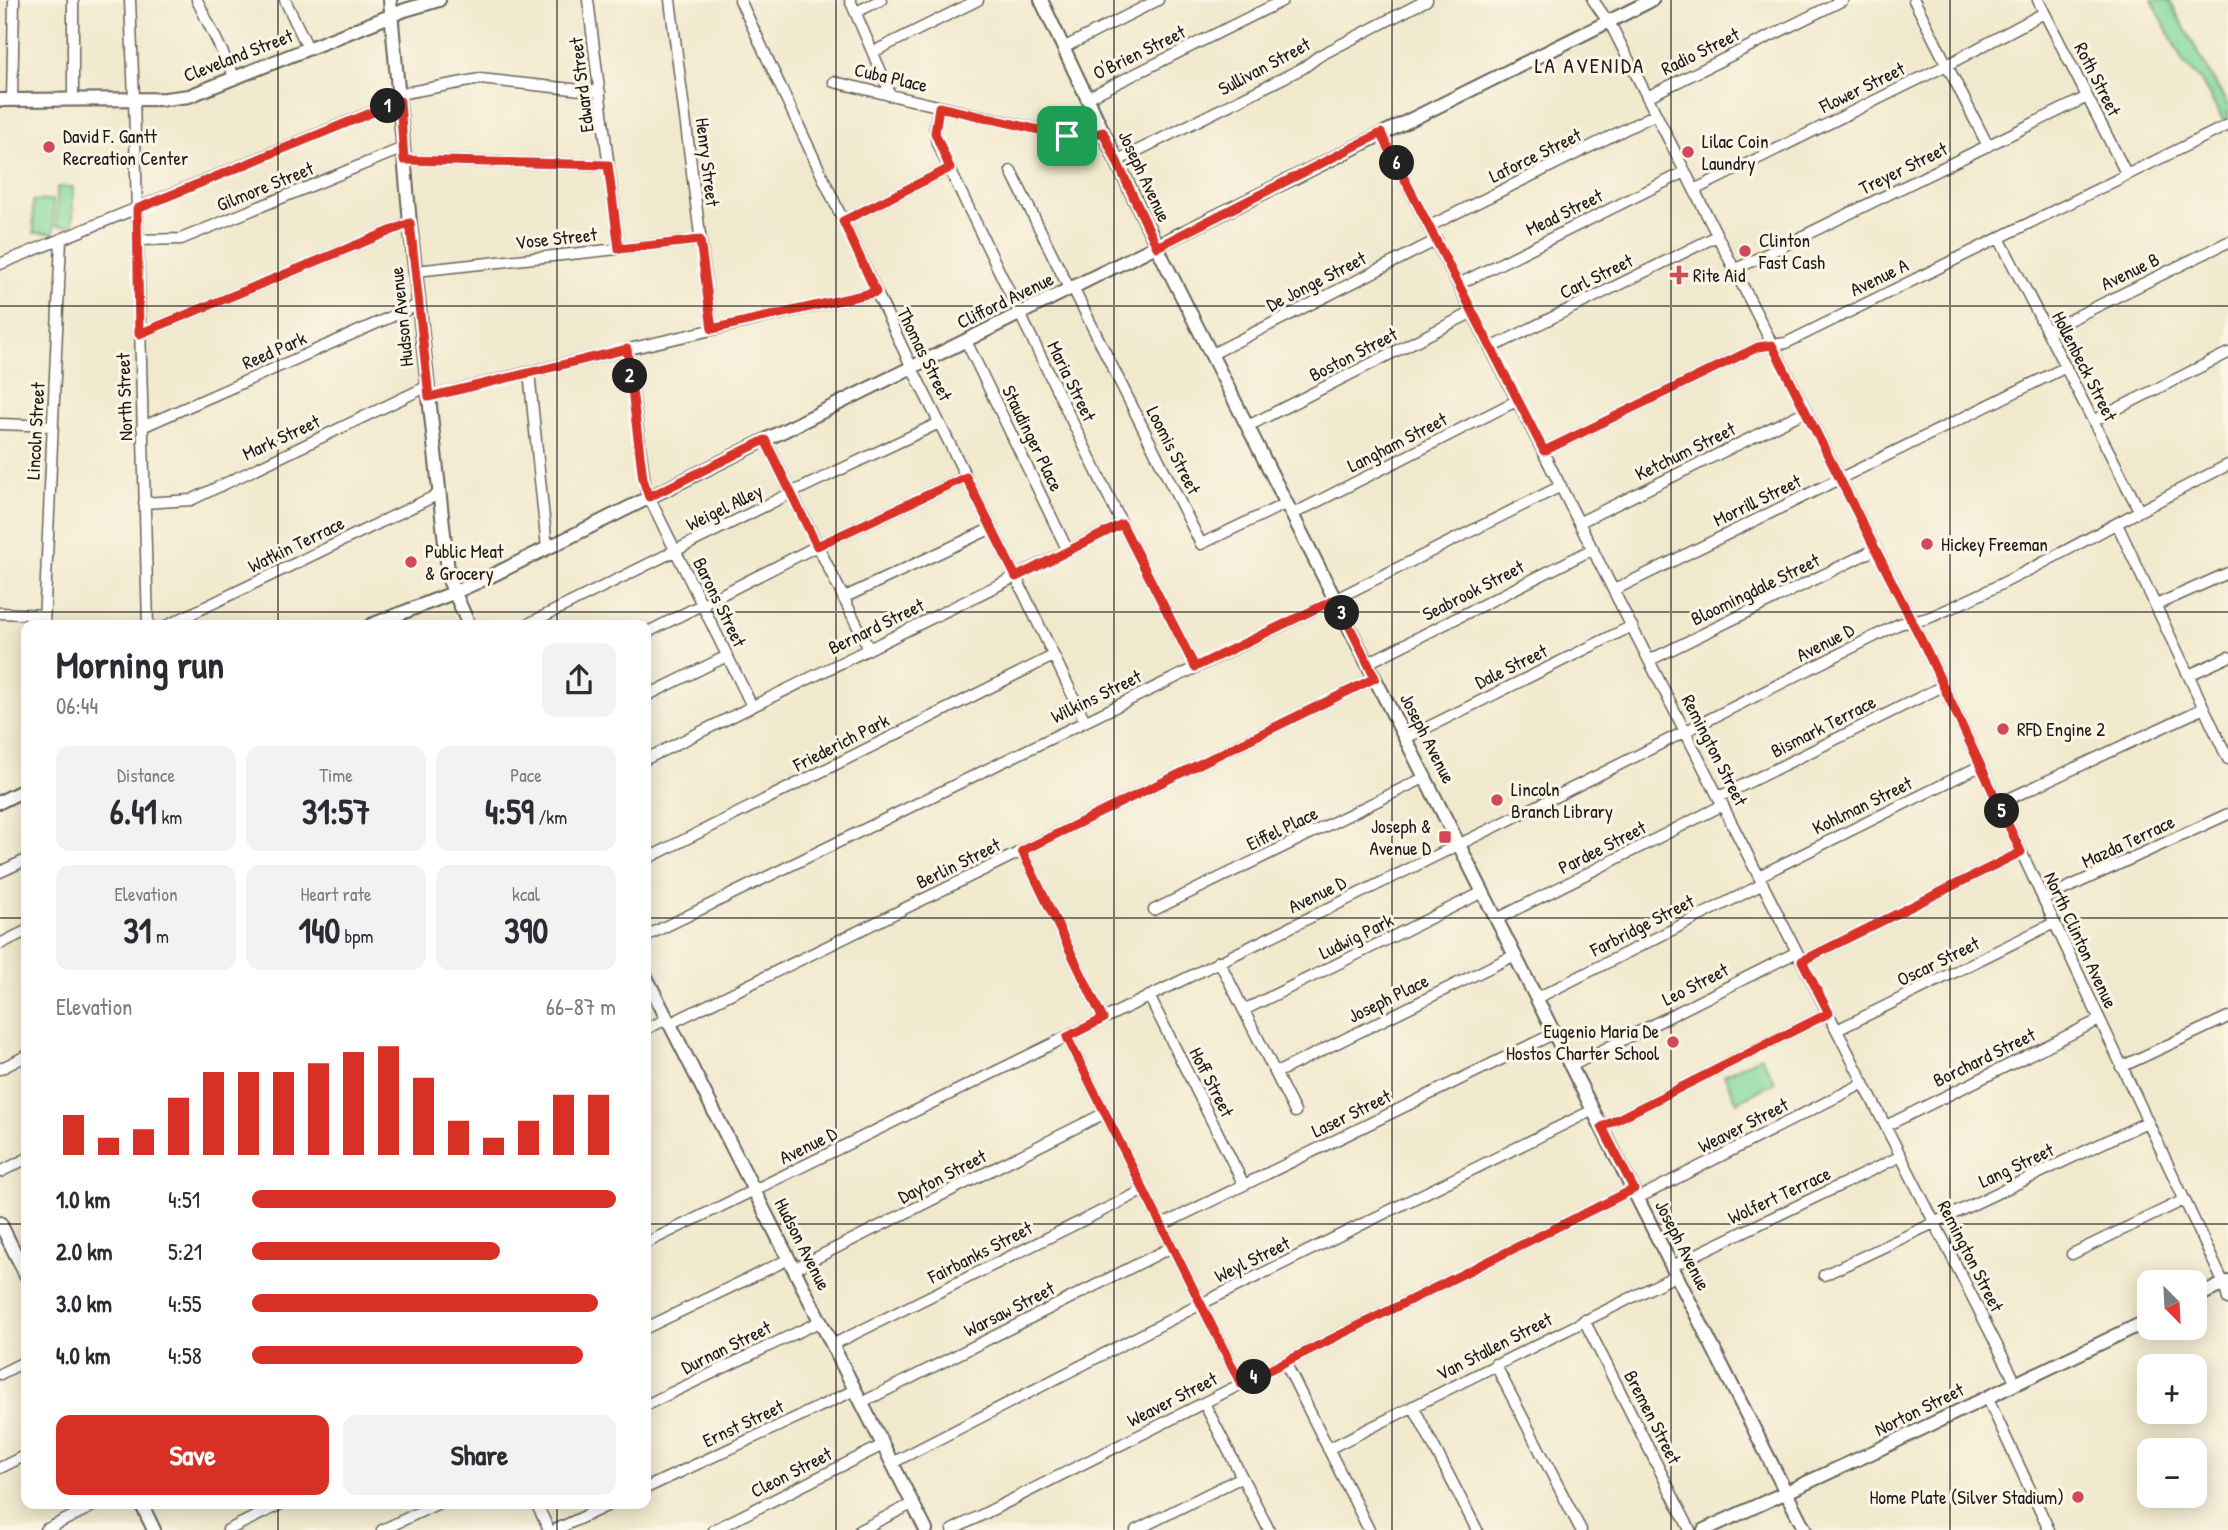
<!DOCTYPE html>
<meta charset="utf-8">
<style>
:root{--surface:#fff;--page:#f2f2f3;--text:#2b2b33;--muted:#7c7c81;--accent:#d93025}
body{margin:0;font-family:"Patrick Hand",sans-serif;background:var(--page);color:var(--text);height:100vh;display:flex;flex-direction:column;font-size:26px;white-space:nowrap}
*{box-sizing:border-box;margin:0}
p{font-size:23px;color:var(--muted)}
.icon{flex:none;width:38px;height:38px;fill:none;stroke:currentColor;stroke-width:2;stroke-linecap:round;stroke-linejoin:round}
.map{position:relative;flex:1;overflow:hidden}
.drawer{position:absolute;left:21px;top:620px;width:630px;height:889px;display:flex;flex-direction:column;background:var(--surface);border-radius:14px;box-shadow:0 4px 18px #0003}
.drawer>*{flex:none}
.needle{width:46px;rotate:156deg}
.fabs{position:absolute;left:2137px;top:1270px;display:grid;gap:14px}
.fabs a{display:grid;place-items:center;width:70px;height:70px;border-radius:14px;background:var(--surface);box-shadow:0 4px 18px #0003;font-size:35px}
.pin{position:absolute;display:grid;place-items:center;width:60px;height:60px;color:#fff;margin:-30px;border-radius:14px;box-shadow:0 4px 10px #0006}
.km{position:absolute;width:35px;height:35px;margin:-18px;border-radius:50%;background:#222;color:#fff;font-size:19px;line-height:35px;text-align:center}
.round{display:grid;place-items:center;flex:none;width:74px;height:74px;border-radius:14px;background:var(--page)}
.overview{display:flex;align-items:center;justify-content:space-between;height:119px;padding:0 35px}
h1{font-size:38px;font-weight:700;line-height:52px}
.metrics{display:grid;grid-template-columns:repeat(3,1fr);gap:10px;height:119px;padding:7px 35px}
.metrics div{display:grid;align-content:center;border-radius:14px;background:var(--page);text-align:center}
.metrics b{font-size:35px;font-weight:700}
.metrics small{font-size:19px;font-weight:400}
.metrics p{font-size:19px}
.chart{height:196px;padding:14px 35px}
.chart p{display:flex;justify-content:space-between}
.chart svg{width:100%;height:126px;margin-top:7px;stroke:var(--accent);stroke-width:6}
.cta{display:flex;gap:14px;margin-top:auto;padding:14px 35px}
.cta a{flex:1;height:80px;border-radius:14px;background:var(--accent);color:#fff;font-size:28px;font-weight:700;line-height:80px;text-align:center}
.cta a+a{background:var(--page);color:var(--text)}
ul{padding:0 35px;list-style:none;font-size:23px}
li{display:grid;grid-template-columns:112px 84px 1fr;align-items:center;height:52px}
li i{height:18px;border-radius:9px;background:var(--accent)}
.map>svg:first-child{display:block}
.green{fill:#81d79a;stroke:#4e7a5b;stroke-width:2}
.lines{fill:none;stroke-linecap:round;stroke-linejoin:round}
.minor-casing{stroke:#67645a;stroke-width:13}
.major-casing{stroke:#67645a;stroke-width:16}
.minor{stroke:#fff;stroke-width:10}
.major{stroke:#fff;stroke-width:12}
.route-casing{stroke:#fff;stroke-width:14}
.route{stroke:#d93025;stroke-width:9}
.grid{fill:none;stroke:#1c1c1c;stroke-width:2;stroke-opacity:0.55}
.poi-dot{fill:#d1495b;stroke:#fcf5e5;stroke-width:2.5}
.labels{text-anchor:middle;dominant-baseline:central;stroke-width:6;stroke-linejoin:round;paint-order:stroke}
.street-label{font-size:19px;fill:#1c1c1c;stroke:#fcf5e5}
.poi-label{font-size:19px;fill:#1c1c1c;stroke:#fcf5e5;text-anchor:start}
.neighbourhood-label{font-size:21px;letter-spacing:2px;fill:#1c1c1c;stroke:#fcf5e5}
</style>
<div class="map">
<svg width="2228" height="1530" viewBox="0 0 2228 1530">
<rect width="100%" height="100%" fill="#fcf5e5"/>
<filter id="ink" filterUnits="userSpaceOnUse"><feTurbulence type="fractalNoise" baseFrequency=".0143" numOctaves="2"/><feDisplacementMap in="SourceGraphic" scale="14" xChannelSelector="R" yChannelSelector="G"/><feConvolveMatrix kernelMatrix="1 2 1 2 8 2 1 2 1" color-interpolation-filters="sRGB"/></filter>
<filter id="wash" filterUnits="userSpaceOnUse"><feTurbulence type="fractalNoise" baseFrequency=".00686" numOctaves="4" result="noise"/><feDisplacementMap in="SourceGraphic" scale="28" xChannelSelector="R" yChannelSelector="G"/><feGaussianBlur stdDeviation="1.57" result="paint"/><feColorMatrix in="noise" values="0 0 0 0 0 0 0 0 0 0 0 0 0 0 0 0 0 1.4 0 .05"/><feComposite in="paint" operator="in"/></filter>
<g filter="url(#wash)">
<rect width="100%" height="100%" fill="#f1e9cd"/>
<path class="green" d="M2152,0H2169L2228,106V129L2200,79L2184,64Z
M57,187H73V226H57Z
M53,200L54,233H34L33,201Z
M1761,1056L1775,1082L1737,1102L1724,1075Z"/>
</g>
<g filter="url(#ink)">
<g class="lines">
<defs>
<path id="minor" d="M73,0V100
M130,0L134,99L148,625
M197,0L235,78
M285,0L308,48
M588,0L619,249
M670,0L712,329
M740,0L912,368L1016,577L1085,721
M850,0L888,88V95
M1593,0L1613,29L1926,649L2224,1284L2228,1299
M1914,0L1988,146
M2038,0L2127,175
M856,12L881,0
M1063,48L1158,0
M873,52L978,0
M834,82L1067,136H1089L1103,132
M399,94L480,79L600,92
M1647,97L1843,0
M1087,98L1282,1
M12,100L14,0
M939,107L935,129L937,143L1122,524L1195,667
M1381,133L2016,1383
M404,160L608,165
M1117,161L1303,68L1319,56L1427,0
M1011,171L1070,290
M1694,190L1947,65L2044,13
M843,221L950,168
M1430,226L1656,114
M1999,238L2139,510
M138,240L181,239L403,148
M0,264L399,101
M1734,270L2087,97
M416,271L700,240
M1459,284L1685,172
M1073,288L1201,544L1287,503
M2047,331L2228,242
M139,334L410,223
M966,341L1068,551
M1491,348L1717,236
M627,349L646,491L752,706
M1212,354L1437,240
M529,372L547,548
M429,397L529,372L876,292
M2093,421L2228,353
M0,424L53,426
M1248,426L1473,312
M142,427L420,304
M765,440L869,649
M1544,451L1758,347L1786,343L2228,125
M144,503L191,500L428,386
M1293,514L1518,400
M1580,522L1806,411
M2117,524L2228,759
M1614,590L2066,367
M843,598L992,528
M2156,605L2228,573
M0,613L44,615
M44,625L61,240
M168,625L439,494
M526,625L791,493L939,423
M646,633L817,546L966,477
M1650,660L1876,549
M1368,663L1593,549
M2189,675L2228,657
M646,696L727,656
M1406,738L1632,626
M646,759L1122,524
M1719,797L1943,686
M1998,804L2204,708
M1022,851L1103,1019
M646,859L1053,656
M0,872L26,860
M1759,876L1980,766
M2043,899L2228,814
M1154,910L1426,777
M1497,919L1723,805
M646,936L1336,599L1561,486
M0,944L26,931
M1219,961L1295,1112
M1802,961L2021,852
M1149,996L1244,1185
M1537,998L1763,884
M1244,1010L1483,892
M669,1024L1375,678
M646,1029L667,1019
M1837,1030L2054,923
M1067,1037L1241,1384
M1571,1066L1797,952
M2121,1067L2228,1017
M0,1069L26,1056
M1276,1073L1515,955
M1886,1126L2099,1020
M1602,1127L1829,1013
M0,1172L26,1159
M1638,1198L1864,1083
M1162,1225L1555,1033
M646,1243L1509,820L1897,625C1909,620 1921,622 1933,616C2034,572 2129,514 2228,465
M2072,1254L2184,1200
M1672,1266L1901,1156
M794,1269L1105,1113
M1824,1275L2147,1122
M1584,1320L1690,1530
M646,1328L789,1259
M832,1345L1144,1190
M1285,1362L1369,1530
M1495,1364L1581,1530
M0,1374L26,1361
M1987,1397L2049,1530
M861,1403L1172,1247
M1204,1403L1269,1530
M646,1405L821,1321
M1413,1406L1477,1530
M1328,1449L1677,1275
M892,1463L1201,1304L1593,1110
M0,1468L26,1455
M646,1488L855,1390
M536,1503L549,1530
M45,1530L99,1503
M228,1530L283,1503
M382,1530L439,1503
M555,1530L613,1503
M714,1530L883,1445
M860,1530L912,1504
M952,1530L1241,1384L1634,1189
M1136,1530L1242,1477"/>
<path id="major" d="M390,0L410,223L449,580L469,625
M1041,0L1163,259L1805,1530
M0,100L165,99L189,96L405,10L439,0
M371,625L453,593L491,576L1652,0
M0,802L26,789
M646,977L926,1530
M0,1223L26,1275
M2194,1298L2228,1282
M141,1503L154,1530
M1704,1530L1869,1454L2149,1320"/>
</defs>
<use href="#minor" class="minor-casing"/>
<use href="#major" class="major-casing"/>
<use href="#minor" class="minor"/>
<use href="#major" class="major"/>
</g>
</g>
<g class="lines" filter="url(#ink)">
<defs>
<path id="route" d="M400,101L404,160L608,165L619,249L700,240L712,329L876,292L843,221L950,168L935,133L939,107L1070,137L1089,136L1103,132L1157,247L1381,133L1544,451L1758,347L1772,345L1926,649L2021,852L1802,961L1829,1013L1602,1127L1634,1189L1241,1384L1067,1037L1103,1019L1022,851L1375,678L1336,599L1195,667L1122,524L1016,577L966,477L817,546L765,440L649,497L643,479L627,349L429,397L410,223L139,334L137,209Z"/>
</defs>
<use href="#route" class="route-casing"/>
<use href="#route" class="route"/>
</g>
<path class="grid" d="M278,0V625M557,0V625M836,0V1530M1114,0V1530M1392,0V1530M1671,0V1530M1950,0V1530M0,306H2228M0,612H2228M0,918H26M646,918H2228M0,1224H26M646,1224H2228M278,1503V1530M557,1503V1530"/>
<g class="poi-dot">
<circle cx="49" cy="147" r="7"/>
<circle cx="1688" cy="152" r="7"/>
<circle cx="1745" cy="251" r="7"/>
<path d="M1675.5 264.5h7v7h7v7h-7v7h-7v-7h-7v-7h7z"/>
<circle cx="1927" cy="544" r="7"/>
<circle cx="411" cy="562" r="7"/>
<circle cx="2003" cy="729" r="7"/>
<circle cx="1497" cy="800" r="7"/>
<rect x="1438" y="830" width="14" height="14" rx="3.5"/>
<circle cx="1673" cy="1042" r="7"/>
<circle cx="2078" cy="1497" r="7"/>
</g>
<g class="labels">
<g class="street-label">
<text transform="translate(1700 51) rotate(-26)">Radio Street</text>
<text transform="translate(1139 52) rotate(-26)">O'Brien Street</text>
<text transform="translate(238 55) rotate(-21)">Cleveland Street</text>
<text transform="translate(1264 66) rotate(-28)">Sullivan Street</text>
<text transform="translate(891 77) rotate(13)">Cuba Place</text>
<text transform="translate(2098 79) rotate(63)">Roth Street</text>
<text transform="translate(581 85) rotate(-97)">Edward Street</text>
<text transform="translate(1862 87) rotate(-26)">Flower Street</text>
<text transform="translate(1535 155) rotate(-26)">Laforce Street</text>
<text transform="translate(708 162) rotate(83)">Henry Street</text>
<text transform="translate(1903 168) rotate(-26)">Treyer Street</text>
<text transform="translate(1145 176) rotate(65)">Joseph Avenue</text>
<text transform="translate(265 186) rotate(-22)">Gilmore Street</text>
<text transform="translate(1564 212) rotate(-26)">Mead Street</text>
<text transform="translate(556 238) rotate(-6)">Vose Street</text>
<text transform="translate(2130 271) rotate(-26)">Avenue B</text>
<text transform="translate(1596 276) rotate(-26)">Carl Street</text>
<text transform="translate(1879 277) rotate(-26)">Avenue A</text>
<text transform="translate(1316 281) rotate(-27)">De Jonge Street</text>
<text transform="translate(1005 300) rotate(-26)">Clifford Avenue</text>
<text transform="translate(401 317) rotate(-96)">Hudson Avenue</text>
<text transform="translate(274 350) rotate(-24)">Reed Park</text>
<text transform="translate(925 354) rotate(64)">Thomas Street</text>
<text transform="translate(1353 354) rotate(-27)">Boston Street</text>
<text transform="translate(2085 366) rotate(63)">Hollenbeck Street</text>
<text transform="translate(1072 381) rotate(64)">Maria Street</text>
<text transform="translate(124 397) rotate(-92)">North Street</text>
<text transform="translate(35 431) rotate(-87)">Lincoln Street</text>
<text transform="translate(281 437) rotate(-25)">Mark Street</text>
<text transform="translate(1033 438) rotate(64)">Staudinger Place</text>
<text transform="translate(1397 442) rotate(-27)">Langham Street</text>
<text transform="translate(1174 450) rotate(63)">Loomis Street</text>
<text transform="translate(1685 451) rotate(-26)">Ketchum Street</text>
<text transform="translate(1757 500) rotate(-26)">Morrill Street</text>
<text transform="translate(724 507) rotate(-26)">Weigel Alley</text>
<text transform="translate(296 544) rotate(-26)">Watkin Terrace</text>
<text transform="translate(1755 589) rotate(-26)">Bloomingdale Street</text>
<text transform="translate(1473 590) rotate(-27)">Seabrook Street</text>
<text transform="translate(720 602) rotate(64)">Barons Street</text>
<text transform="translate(876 626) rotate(-26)">Bernard Street</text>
<text transform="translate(1825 642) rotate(-27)">Avenue D</text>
<text transform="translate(1511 666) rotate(-26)">Dale Street</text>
<text transform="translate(1096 696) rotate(-26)">Wilkins Street</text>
<text transform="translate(1823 726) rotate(-27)">Bismark Terrace</text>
<text transform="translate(1428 738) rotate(63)">Joseph Avenue</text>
<text transform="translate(841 742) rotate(-27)">Friederich Park</text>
<text transform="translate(1715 750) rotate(63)">Remington Street</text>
<text transform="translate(1862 805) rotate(-26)">Kohlman Street</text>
<text transform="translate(1282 828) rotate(-26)">Eiffel Place</text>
<text transform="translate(2128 841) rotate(-25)">Mazda Terrace</text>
<text transform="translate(1602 847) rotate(-27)">Pardee Street</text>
<text transform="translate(958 863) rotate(-26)">Berlin Street</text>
<text transform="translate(1317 894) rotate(-26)">Avenue D</text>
<text transform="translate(1642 925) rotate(-27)">Farbridge Street</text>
<text transform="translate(1356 936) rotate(-26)">Ludwig Park</text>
<text transform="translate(2081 940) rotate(65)">North Clinton Avenue</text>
<text transform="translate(1938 961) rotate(-26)">Oscar Street</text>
<text transform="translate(1695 984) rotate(-27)">Leo Street</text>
<text transform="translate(1388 998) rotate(-26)">Joseph Place</text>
<text transform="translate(1984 1057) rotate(-26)">Borchard Street</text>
<text transform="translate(1212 1082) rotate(63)">Hoff Street</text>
<text transform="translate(1351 1113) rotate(-26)">Laser Street</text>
<text transform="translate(1743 1125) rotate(-27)">Weaver Street</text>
<text transform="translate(808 1145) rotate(-26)">Avenue D</text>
<text transform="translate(2016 1165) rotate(-25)">Lang Street</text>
<text transform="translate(942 1176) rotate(-27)">Dayton Street</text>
<text transform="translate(1779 1195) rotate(-25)">Wolfert Terrace</text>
<text transform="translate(803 1244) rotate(63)">Hudson Avenue</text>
<text transform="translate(1683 1245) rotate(63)">Joseph Avenue</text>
<text transform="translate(980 1252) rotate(-27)">Fairbanks Street</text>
<text transform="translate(1971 1256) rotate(63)">Remington Street</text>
<text transform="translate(1252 1259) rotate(-26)">Weyl Street</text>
<text transform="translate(1009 1309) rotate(-27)">Warsaw Street</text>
<text transform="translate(1494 1346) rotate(-27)">Van Stallen Street</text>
<text transform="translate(726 1347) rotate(-26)">Durnan Street</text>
<text transform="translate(1172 1399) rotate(-27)">Weaver Street</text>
<text transform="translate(1919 1409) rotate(-26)">Norton Street</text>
<text transform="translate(1653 1417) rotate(63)">Bremen Street</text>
<text transform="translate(743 1423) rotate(-25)">Ernst Street</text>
<text transform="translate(791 1472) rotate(-27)">Cleon Street</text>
</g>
<g class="poi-label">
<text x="63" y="136">David F. Gantt<tspan x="63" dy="22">Recreation Center</tspan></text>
<text x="1702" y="141">Lilac Coin<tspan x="1702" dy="22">Laundry</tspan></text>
<text x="1759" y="240">Clinton<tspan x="1759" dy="22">Fast Cash</tspan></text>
<text x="1693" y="275">Rite Aid</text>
<text x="1941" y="544">Hickey Freeman</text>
<text x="425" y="551">Public Meat<tspan x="425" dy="22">&amp; Grocery</tspan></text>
<text x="2017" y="729">RFD Engine 2</text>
<text x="1511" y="789">Lincoln<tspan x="1511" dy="22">Branch Library</tspan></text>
<text x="1431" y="826" text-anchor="end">Joseph &amp;<tspan x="1431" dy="22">Avenue D</tspan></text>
<text x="1659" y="1031" text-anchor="end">Eugenio Maria De<tspan x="1659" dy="22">Hostos Charter School</tspan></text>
<text x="2064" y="1497" text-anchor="end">Home Plate (Silver Stadium)</text>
</g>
<g class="neighbourhood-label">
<text x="1590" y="65">LA AVENIDA</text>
</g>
</g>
</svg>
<div class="fabs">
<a><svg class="needle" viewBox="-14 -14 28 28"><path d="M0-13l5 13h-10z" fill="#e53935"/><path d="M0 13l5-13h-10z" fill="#7c7c81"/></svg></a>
<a>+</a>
<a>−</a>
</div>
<div class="pin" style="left:1067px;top:136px;background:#1e9e55"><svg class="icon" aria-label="arrive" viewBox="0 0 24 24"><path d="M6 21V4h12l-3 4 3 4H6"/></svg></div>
<b class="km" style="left:388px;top:106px">1</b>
<b class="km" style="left:630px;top:376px">2</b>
<b class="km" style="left:1342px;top:613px">3</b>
<b class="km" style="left:1254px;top:1377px">4</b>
<b class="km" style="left:2002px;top:811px">5</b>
<b class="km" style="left:1397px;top:163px">6</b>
<section class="drawer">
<div class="overview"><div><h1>Morning run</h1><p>06:44</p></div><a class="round"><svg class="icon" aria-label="share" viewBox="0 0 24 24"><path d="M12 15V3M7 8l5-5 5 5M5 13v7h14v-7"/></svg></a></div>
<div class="metrics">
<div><p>Distance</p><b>6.41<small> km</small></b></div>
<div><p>Time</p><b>31:57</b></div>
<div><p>Pace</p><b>4:59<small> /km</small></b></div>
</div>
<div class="metrics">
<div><p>Elevation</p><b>31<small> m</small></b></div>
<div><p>Heart rate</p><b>140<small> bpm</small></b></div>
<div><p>kcal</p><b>390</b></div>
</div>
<div class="chart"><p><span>Elevation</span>66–87 m</p>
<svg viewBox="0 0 160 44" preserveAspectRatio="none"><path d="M5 44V30M15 44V38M25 44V35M35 44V24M45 44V15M55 44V15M65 44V15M75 44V12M85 44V8M95 44V6M105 44V17M115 44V32M125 44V38M135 44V32M145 44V23M155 44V23"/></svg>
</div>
<ul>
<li><b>1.0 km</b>4:51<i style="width:100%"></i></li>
<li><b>2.0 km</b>5:21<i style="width:68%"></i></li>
<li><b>3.0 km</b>4:55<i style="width:95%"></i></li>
<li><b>4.0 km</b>4:58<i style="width:91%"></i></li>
</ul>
<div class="cta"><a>Save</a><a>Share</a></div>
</section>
</div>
